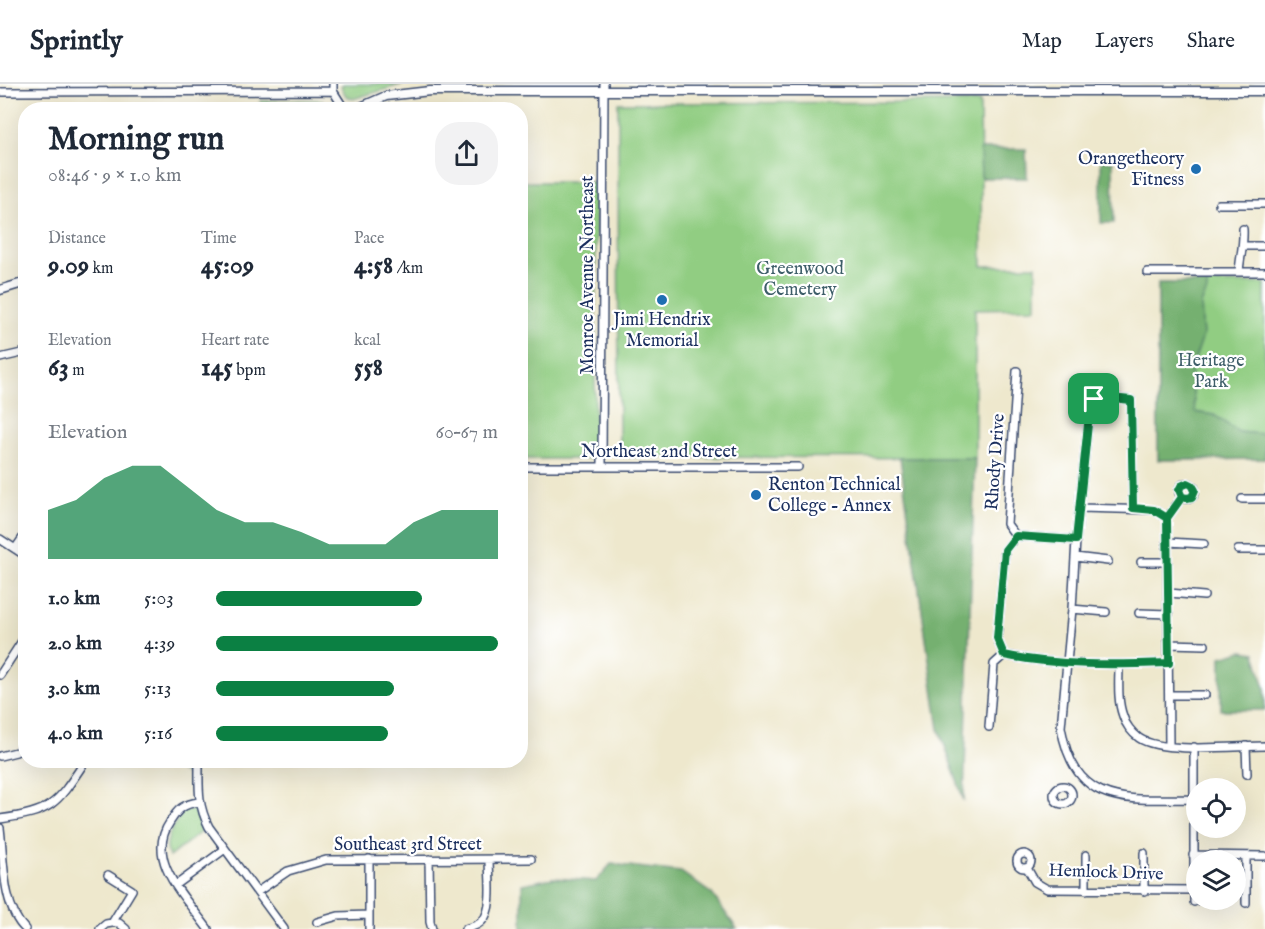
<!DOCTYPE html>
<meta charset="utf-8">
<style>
:root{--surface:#fff;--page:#f2f2f3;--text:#1f2937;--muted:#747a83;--line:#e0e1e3;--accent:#0b8043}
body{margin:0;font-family:"IM FELL English",serif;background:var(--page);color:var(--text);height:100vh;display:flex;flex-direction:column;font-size:22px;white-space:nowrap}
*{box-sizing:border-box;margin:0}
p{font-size:20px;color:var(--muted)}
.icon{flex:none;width:33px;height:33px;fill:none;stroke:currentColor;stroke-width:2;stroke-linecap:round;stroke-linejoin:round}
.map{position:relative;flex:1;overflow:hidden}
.details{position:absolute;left:18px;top:18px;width:510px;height:666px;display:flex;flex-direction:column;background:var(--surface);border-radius:24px;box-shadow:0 6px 24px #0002}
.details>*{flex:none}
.fabs{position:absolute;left:1186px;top:694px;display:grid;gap:12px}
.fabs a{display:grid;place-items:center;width:60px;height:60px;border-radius:50%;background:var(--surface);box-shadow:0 6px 24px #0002;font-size:30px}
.pin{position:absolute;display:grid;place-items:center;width:51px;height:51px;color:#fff;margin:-26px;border-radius:12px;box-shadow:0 3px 9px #0006}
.round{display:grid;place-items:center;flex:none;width:63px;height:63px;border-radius:24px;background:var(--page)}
.headline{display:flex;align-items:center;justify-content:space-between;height:102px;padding:0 30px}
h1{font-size:33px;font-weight:700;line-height:45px}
.metrics{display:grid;grid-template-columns:repeat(3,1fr);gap:9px;height:102px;padding:6px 30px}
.metrics div{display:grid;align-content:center}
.metrics b{font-size:26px;font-weight:700}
.metrics small{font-size:16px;font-weight:400}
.metrics p{font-size:16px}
.chart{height:168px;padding:12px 30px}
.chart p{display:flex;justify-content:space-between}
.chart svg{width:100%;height:108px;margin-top:6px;fill:var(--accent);opacity:.7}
ul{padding:0 30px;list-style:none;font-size:20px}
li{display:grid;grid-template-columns:96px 72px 1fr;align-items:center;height:45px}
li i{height:15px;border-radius:8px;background:var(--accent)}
header{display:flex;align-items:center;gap:36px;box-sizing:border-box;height:84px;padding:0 30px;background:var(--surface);border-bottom:2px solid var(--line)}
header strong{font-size:28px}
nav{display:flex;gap:33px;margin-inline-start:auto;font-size:21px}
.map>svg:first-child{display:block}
.green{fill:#91cd82;stroke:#567e70;stroke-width:1.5}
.forest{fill:#74b070;stroke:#487067;stroke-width:1.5}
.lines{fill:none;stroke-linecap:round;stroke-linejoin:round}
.minor-casing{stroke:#3b4b6f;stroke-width:10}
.major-casing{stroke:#3b4b6f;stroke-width:11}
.minor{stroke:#fff;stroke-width:7}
.major{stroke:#fff;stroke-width:8}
.route-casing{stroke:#fff;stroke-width:12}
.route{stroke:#0b8043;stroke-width:8}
.poi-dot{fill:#1f6fb2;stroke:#fff;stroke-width:2}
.labels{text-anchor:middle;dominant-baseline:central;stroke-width:4.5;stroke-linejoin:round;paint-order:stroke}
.poi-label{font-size:18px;fill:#1b2f5e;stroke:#fff;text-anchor:end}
.park-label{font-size:18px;fill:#3e5e69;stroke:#fff}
.street-label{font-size:18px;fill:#1b2f5e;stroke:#fff}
</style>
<header>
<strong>Sprintly</strong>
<nav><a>Map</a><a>Layers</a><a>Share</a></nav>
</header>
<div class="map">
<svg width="1265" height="845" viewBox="0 0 1265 845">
<rect width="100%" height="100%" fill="#fff"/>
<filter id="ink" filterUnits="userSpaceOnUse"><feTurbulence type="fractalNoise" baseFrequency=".0167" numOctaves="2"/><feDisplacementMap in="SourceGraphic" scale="12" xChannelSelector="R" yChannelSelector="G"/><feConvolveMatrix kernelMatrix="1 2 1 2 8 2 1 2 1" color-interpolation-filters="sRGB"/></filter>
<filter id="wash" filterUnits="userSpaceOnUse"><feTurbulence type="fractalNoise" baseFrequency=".008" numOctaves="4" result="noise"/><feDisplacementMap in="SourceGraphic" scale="24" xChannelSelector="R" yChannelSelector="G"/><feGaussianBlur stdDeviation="1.35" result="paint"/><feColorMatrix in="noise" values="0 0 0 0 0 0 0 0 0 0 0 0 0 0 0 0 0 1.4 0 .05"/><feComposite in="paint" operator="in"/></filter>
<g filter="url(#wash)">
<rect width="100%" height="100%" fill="#eee8cd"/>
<path class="green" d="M343,0H404L353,15L346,12L341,3Z
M322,16V26L262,25L260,17Z
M980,18L982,182H1036V224L975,225V374L619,373L618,19Z
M521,98H596L595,348L593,375H521Z
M1158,199H1265V375L1158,376Z
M176,676L193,677V695L173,682Z
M187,725L194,726L202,747L169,773C162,756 174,742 182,728Z"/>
<path class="forest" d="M980,65H1026L1027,94H981Z
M1101,77H1113L1114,139H1101Z
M1158,199H1207V207L1201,220L1203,252L1191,286L1195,328L1214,331L1239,348L1265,350V375L1158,376Z
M900,374H975L964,717L939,645Z
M1242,567L1255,569L1265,604V626H1221V573Z
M611,780L681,788L712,810L737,845H522V800L553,794L596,797Z"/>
</g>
<g filter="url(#ink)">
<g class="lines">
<defs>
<path id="minor" d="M333,0V7L345,26
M0,8L333,7
M1219,120H1265
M1244,162H1265
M1147,188H1265
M1239,188C1240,173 1244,160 1243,145
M0,274L26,268
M520,383H798
M602,383L604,0
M1179 407a8 8 0 1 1 16 0a8 8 0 1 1-16 0Z
M1242,415H1265
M1080,424L1154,426L1167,434
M1133,424L1131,316C1117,315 1099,308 1090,321L1076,456L1072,525L1061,643C1075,725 1128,715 1194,715
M1167,434L1169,662
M1167,434L1182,413
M1016,452L1076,456
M0,455L26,472
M1168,458L1204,460
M15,465L26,449
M1238,466H1265
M1075,473L1108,477
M1141,478H1168
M1169,509L1204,512
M1072,525L1106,528
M1139,529L1169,530
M1169,560L1205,561
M1004,571C1058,582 1114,581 1169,579
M1119,580C1119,597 1117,616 1123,632C1125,640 1132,649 1139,654C1162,670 1236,662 1265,662
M0,591L26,551
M1169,611H1205
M989,643L994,580L1004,571L997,554L1005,466L1016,452L1007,440L1017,287
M1246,662L1247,690
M1194,663V818
M0,672L16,668L26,661
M199,676C199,703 197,720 209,743L284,845
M1054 711a9 9 0 1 1 18 0a9 9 0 1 1-18 0Z
M199,718C183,720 178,725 170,738C144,776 187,815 208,845
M0,735C54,727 56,721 86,676
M0,744C4,775 2,823 25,845
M1144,769V807
M1017 777a7 7 0 1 1 14 0a7 7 0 1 1-14 0Z
M1086,771V806
M1193,771L1265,772
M1246,772V819
M369,775V845
M429,775L430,838L432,845
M1027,784L1035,798L1047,805L1194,806
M176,801L225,765
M257,808L288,787L326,776L531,775
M317,838L338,832L369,831
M112,839H119L126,845
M100,845L106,840L112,839L132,806L108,791
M465,845C471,843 478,842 482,837C494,826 489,791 489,776"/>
<path id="major" d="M354,26L386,12L430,7H1265
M0,206L26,198"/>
</defs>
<use href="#minor" class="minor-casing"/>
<use href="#major" class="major-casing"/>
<use href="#minor" class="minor"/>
<use href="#major" class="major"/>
</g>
</g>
<g class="lines" filter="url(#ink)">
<defs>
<path id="route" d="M1094,315L1090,321L1076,456L1016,452L1005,466L997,554L1004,571C1057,582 1114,581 1169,579L1167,434L1182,413L1179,406L1181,402L1188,399L1192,401L1195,406L1192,413L1187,414L1182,413L1167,434L1154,426L1133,424L1131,316L1102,313L1094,315"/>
</defs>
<use href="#route" class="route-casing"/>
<use href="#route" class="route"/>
</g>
<g class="poi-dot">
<circle cx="1196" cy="85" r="6"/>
<circle cx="662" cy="216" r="6"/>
<circle cx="756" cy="411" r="6"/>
</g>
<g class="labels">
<g class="poi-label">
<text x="1184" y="75">Orangetheory<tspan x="1184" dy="21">Fitness</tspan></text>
<text x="662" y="236" text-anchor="middle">Jimi Hendrix<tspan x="662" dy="21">Memorial</tspan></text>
<text x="768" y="401" text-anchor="start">Renton Technical<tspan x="768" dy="21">College - Annex</tspan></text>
</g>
<g class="park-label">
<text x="800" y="185">Greenwood<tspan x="800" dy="21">Cemetery</tspan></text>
<text x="1211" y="277">Heritage<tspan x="1211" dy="21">Park</tspan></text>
</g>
<g class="street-label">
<text transform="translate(588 191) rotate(-90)">Monroe Avenue Northeast</text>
<text x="659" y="368">Northeast 2nd Street</text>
<text transform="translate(996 378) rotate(-86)">Rhody Drive</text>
<text x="408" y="761">Southeast 3rd Street</text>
<text transform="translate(1106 789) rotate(2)">Hemlock Drive</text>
</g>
</g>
</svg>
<div class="fabs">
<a><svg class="icon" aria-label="locate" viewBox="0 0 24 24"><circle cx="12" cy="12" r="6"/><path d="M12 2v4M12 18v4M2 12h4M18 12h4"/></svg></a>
<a><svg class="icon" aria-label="layers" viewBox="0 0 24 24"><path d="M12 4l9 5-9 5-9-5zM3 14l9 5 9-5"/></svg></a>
</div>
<div class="pin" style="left:1094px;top:315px;background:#1e9e55"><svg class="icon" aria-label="arrive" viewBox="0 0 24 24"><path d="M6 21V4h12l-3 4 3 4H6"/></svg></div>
<section class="details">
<div class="headline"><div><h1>Morning run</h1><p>08:46 · 9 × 1.0 km</p></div><a class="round"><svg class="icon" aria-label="share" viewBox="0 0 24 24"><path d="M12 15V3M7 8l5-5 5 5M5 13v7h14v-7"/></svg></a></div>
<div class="metrics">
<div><p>Distance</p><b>9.09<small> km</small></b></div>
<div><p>Time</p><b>45:09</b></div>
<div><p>Pace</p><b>4:58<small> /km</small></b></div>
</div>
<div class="metrics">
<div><p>Elevation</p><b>63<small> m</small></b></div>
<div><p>Heart rate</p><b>145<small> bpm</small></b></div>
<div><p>kcal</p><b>558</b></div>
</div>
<div class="chart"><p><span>Elevation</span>60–67 m</p>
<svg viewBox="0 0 160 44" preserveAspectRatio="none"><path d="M0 44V24L10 20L20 11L30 6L40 6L50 15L60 24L70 29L80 29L90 33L100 38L110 38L120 38L130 29L140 24L150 24L160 24V44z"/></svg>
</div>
<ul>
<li><b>1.0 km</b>5:03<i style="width:73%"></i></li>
<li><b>2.0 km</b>4:39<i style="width:100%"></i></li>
<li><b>3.0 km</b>5:13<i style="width:63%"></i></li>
<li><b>4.0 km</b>5:16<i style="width:61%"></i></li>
</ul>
</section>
</div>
